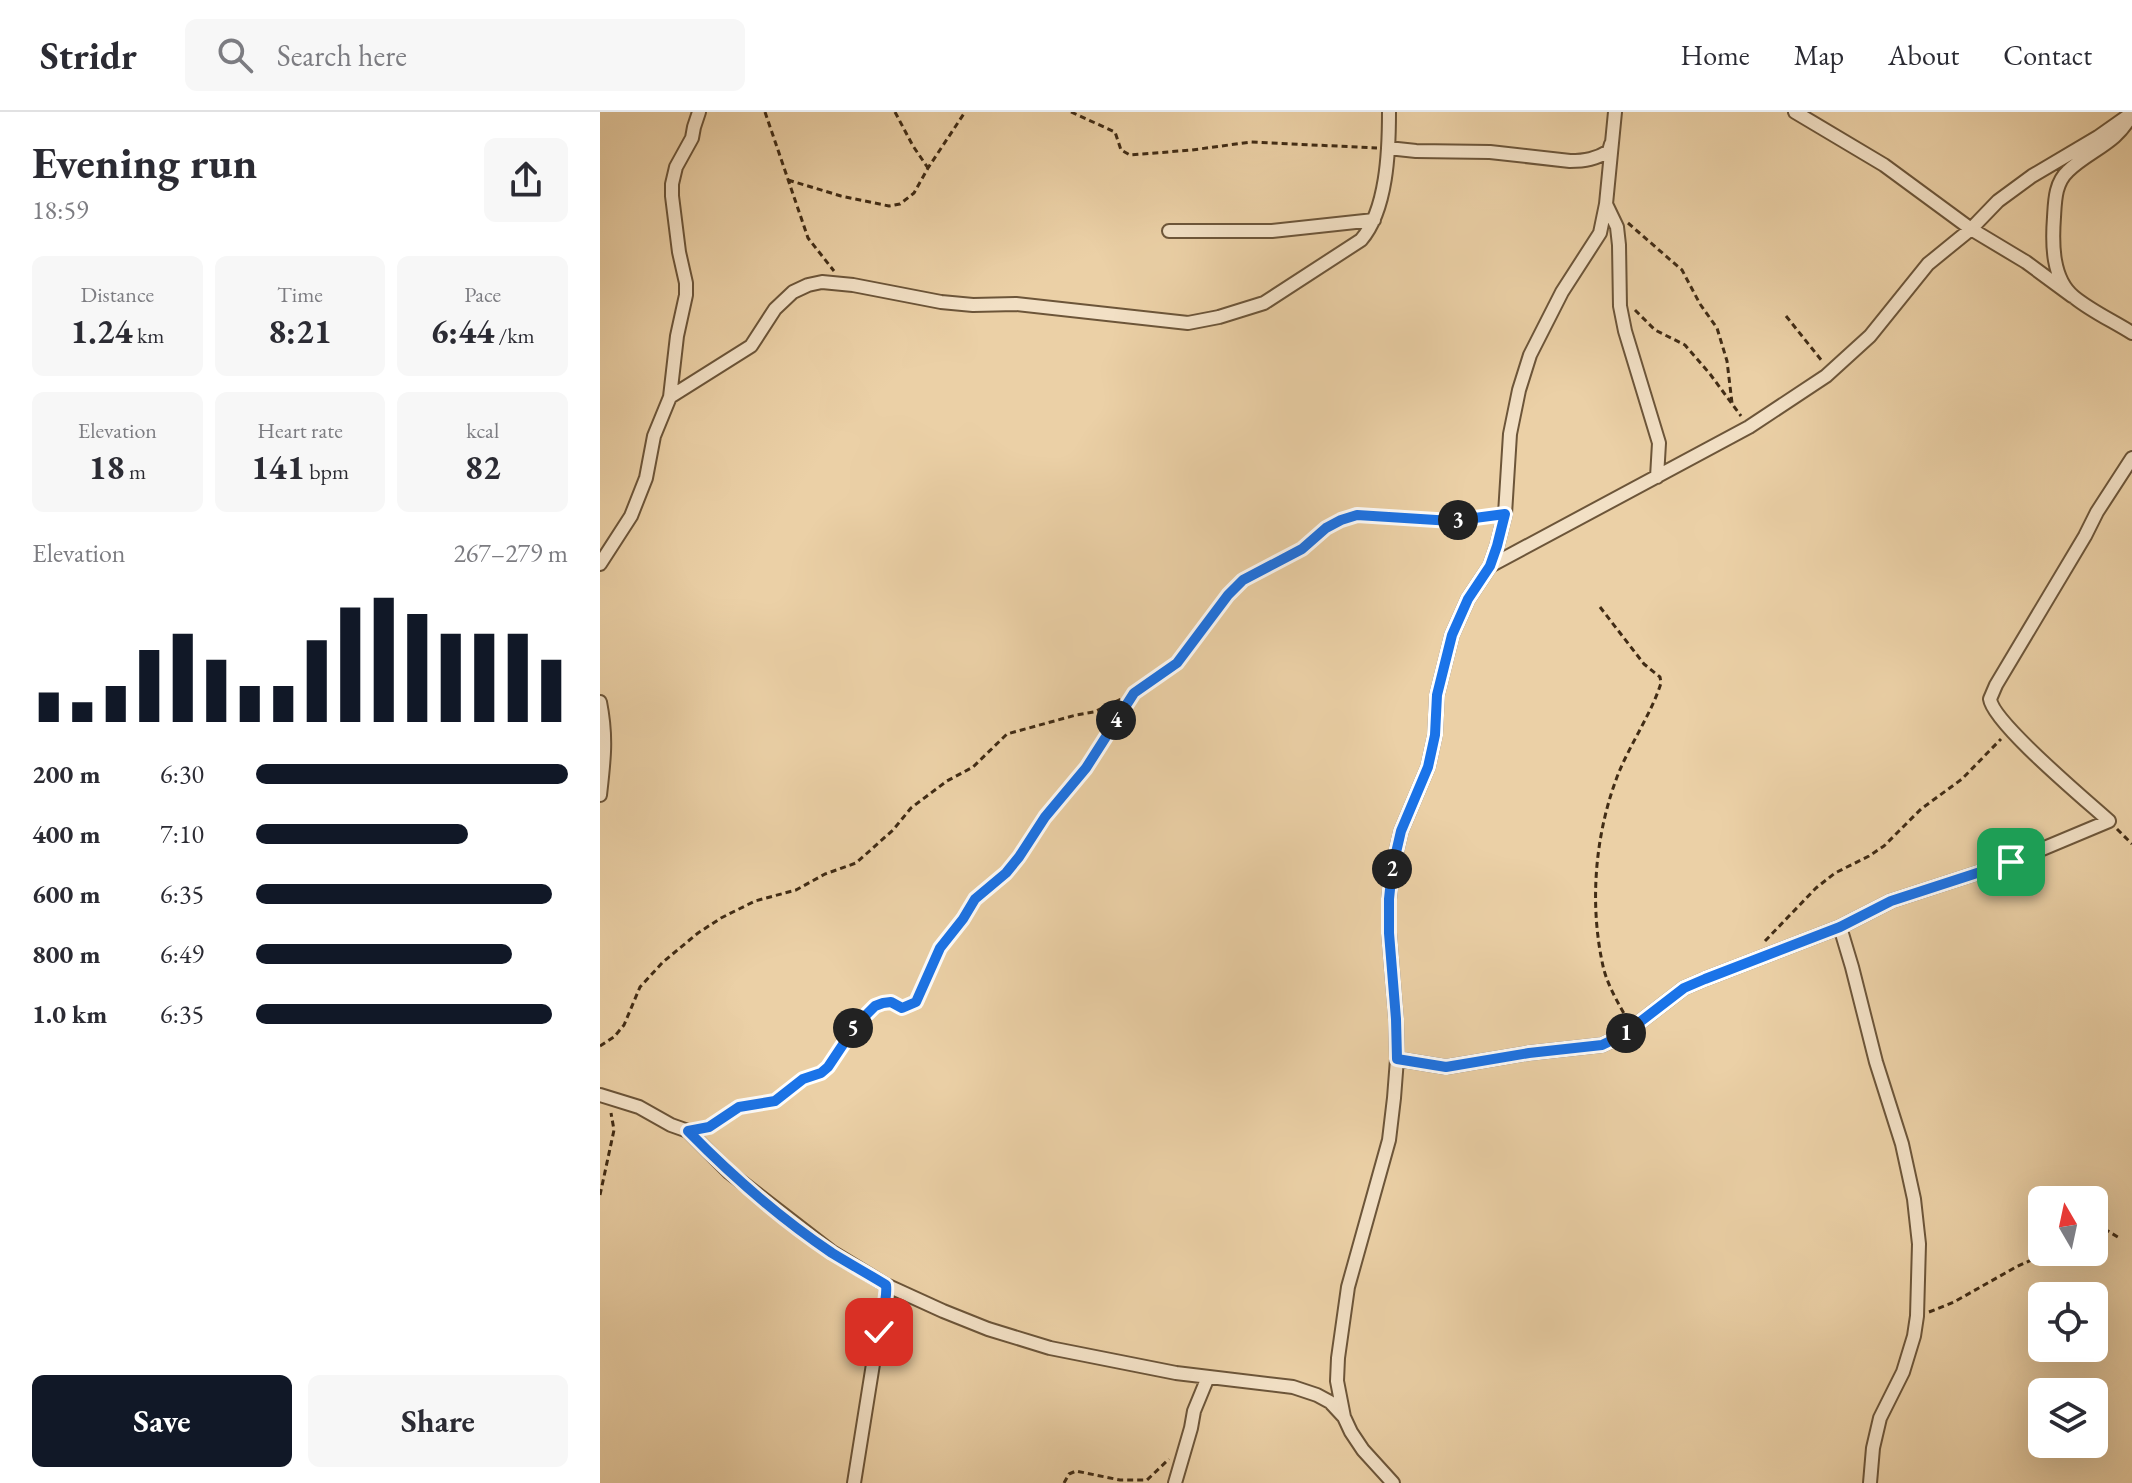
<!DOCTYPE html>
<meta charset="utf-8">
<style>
:root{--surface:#fff;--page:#f7f7f7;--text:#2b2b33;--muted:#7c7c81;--line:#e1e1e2;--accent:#111827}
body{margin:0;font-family:"EB Garamond",serif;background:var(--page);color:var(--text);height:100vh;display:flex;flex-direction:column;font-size:30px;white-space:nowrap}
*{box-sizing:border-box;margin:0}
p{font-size:26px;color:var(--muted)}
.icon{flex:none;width:44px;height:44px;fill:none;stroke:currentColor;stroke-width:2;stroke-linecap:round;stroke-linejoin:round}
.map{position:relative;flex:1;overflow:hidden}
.sheet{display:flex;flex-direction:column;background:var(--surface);width:600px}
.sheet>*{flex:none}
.needle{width:52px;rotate:351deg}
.tools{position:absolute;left:1428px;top:1074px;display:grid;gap:16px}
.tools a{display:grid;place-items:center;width:80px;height:80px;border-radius:12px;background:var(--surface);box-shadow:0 8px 32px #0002;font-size:40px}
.pin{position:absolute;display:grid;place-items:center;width:68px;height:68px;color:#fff;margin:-34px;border-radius:16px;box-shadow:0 4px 12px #0006}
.km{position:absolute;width:40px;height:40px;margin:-20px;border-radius:50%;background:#222;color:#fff;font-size:22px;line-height:40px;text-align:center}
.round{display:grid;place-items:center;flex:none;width:84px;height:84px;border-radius:12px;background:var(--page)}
.summary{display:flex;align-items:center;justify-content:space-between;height:136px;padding:0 32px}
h1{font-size:44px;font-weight:700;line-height:60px}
.metrics{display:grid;grid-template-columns:repeat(3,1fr);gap:12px;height:136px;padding:8px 32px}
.metrics div{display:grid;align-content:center;border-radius:12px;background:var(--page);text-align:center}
.metrics b{font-size:34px;font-weight:700}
.metrics small{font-size:22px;font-weight:400}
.metrics p{font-size:22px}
.chart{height:224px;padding:16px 32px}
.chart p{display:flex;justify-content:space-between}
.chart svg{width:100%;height:144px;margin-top:8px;stroke:var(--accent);stroke-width:6}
.primary-button{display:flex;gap:16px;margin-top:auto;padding:16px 32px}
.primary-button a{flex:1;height:92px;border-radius:12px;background:var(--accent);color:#fff;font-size:32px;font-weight:700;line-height:92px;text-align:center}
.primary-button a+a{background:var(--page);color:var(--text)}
ul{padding:0 32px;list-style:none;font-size:26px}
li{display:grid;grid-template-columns:128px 96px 1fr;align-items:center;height:60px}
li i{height:20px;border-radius:10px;background:var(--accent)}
header{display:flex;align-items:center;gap:48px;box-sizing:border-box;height:112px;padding:0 40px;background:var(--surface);border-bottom:2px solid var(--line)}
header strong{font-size:38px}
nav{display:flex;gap:44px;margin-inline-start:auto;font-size:28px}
.search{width:560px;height:72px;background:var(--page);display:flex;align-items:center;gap:20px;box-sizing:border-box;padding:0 28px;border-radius:12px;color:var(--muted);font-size:30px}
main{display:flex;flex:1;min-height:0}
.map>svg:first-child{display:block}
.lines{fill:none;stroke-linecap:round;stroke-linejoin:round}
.street-casing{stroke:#6c5539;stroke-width:16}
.path{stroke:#412c15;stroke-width:3;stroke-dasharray:6 4;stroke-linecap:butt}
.street{stroke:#f2e0c5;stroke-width:12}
.route-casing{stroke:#fff;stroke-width:16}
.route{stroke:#1a73e8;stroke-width:10}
</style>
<header>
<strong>Stridr</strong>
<div class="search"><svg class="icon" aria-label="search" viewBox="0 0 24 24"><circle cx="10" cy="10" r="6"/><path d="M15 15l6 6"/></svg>Search here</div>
<nav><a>Home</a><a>Map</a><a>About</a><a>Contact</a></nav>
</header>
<main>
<section class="sheet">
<div class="summary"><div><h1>Evening run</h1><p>18:59</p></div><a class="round"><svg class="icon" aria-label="share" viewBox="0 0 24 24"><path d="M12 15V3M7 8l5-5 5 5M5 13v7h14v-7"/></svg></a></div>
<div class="metrics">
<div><p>Distance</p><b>1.24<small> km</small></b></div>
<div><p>Time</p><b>8:21</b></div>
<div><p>Pace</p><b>6:44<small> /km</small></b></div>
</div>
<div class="metrics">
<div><p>Elevation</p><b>18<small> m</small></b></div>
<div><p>Heart rate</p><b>141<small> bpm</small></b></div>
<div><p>kcal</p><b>82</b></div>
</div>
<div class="chart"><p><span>Elevation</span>267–279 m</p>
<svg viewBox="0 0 160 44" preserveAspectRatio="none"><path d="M5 44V35M15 44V38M25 44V33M35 44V22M45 44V17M55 44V25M65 44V33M75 44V33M85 44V19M95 44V9M105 44V6M115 44V11M125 44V17M135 44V17M145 44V17M155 44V25"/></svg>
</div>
<ul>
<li><b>200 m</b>6:30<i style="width:100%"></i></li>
<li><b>400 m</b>7:10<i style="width:68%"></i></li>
<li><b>600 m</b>6:35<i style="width:95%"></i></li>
<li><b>800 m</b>6:49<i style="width:82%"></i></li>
<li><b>1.0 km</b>6:35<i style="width:95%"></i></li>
</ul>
<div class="primary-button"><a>Save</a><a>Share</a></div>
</section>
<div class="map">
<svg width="1532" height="1371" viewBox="0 0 1532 1371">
<rect width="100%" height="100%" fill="#ebd0a6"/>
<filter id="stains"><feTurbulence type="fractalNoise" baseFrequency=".0025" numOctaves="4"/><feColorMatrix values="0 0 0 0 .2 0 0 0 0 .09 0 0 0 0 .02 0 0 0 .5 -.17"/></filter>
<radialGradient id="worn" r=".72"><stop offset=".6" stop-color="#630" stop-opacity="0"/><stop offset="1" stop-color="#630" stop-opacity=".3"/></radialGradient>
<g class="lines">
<defs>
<path id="street" d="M1195,0L1284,53L1371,117L1426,150L1472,184
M1531,3C1518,31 1488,39 1468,59C1455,71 1455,89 1454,105C1452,132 1452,167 1474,185C1491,199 1513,209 1532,221
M788,36L816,39L890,40L970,49C985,49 996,47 1009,39L1011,32
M1006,92L1017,115L1019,133L1020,194L1025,219L1059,331L1057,365
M569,119H672L774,108
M70,285L151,234L175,197L193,180L208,173L222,170L253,173L341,190L373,193L416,192L588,211L619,205L664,191L761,128C787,98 789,39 789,0
M0,452L31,404L46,366L54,324L70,285L77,224L86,183V171L79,140L72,84V72L76,55L92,26L94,15L99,0
M890,454L1149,315L1226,264L1270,224L1328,152L1371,117L1398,89L1432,64L1498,25L1532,1
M0,590C7,625 4,648 0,683
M1240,815L1252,855L1276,950L1302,1032L1314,1087L1319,1132L1317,1204L1314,1224L1303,1260L1280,1306L1273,1336L1270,1371
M797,947L846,955L929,941L1002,933L1023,923L1084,876L1105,867L1240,815L1291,789L1411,750L1509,709C1487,689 1393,611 1390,587L1396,573L1485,424L1497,400L1532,346
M0,983L39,995L71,1013L88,1019L130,1061L232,1140L286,1173L343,1199L388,1217L450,1236L576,1261L693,1275L717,1283L730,1290L743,1304
M254,1371L281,1202L287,1185L286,1173
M575,1371L591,1316L594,1299L608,1265
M793,1371L763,1338L751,1320L744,1305L737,1269L738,1246L748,1175L789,1028L794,986L797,947L796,907L789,821V787L792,758L801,719L828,655L835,623L837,583L852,523L868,487L890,454L897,434L905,402L910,322L919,278L930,243L962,180L1000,121L1006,92L1015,0"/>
</defs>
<use href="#street" class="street-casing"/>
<path class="path" d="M165,0L208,126L234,159
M295,0L313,34L328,56
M471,0L515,20L521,38L530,43L592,38L651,30L777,36
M188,68L241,84L289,94L300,92L314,81L328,56L365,0
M1028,111L1082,158L1100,192L1117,216L1127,249L1132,291
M1035,198L1055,218L1085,233L1110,262L1141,304
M1186,204L1222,249
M1000,495L1044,552L1060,565L1061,571C1052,600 1031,631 1019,660C995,720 989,791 1003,854C1007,872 1017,889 1026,905
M1517,717L1532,732
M1165,829L1216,776L1235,761L1269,744L1284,734L1321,697L1362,667L1401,627
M0,934L14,925L24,913L40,875L63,850L98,821L121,806L155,789L196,778L225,762L256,751L293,718L311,696L347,669L373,655L407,622L476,603L494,600L534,581L577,551L628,483L643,468L702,437L726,416L741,408L757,403L852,409L893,403
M104,1016C116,1013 124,1002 135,997C147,992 160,994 172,990C184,985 191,975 202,968C209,964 218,964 224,958C248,939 252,893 291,890L302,896L316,890L340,836L363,807L369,795L375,787L406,761L419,745L445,705L486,656L533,582
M0,1083L14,1018L11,1001
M1494,1123L1508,1119L1521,1127
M1329,1200L1354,1190L1416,1155L1449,1140
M464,1371L469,1362L476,1359L520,1368H547L569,1347"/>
<use href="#street" class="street"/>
</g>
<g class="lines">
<defs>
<path id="route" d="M279,1220C281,1204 288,1187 286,1173C268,1162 250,1152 232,1141C180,1106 132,1064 88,1019L109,1015L139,995L175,989L203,967L221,961L228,955L256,913L275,894L283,891L291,890L302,896L316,890L340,836L363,807L375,787L406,761L419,745L445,705L486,656L534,581L577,551L628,483L643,468L702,437L726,416L741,408L757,403L852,409L905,402L897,434L890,454L868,487L852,523L837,583L835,623L828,655L801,719L792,758L789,787V821L796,907L797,947L846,955L929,941L1002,933L1023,923L1084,876L1105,867L1240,815L1291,789L1411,750"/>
</defs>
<use href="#route" class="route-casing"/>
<use href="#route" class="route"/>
</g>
<rect width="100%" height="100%" filter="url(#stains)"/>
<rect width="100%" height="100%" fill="url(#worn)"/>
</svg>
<div class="tools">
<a><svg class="needle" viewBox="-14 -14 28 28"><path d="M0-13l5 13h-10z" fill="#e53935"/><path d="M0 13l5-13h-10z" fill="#7c7c81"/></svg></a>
<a><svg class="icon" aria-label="locate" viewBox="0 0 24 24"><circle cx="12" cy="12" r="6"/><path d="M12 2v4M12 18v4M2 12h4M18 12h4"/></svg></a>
<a><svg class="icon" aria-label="layers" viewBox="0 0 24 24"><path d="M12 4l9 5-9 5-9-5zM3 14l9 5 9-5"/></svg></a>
</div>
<div class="pin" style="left:1411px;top:750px;background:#1e9e55"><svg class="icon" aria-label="arrive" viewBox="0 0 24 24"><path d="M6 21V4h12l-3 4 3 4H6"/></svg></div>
<div class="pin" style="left:279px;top:1220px;background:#d93025"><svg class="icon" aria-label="check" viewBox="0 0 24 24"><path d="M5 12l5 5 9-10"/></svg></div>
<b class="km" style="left:1026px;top:921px">1</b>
<b class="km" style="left:792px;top:757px">2</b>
<b class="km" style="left:858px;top:408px">3</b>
<b class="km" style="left:516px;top:608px">4</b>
<b class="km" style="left:253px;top:916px">5</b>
</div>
</main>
